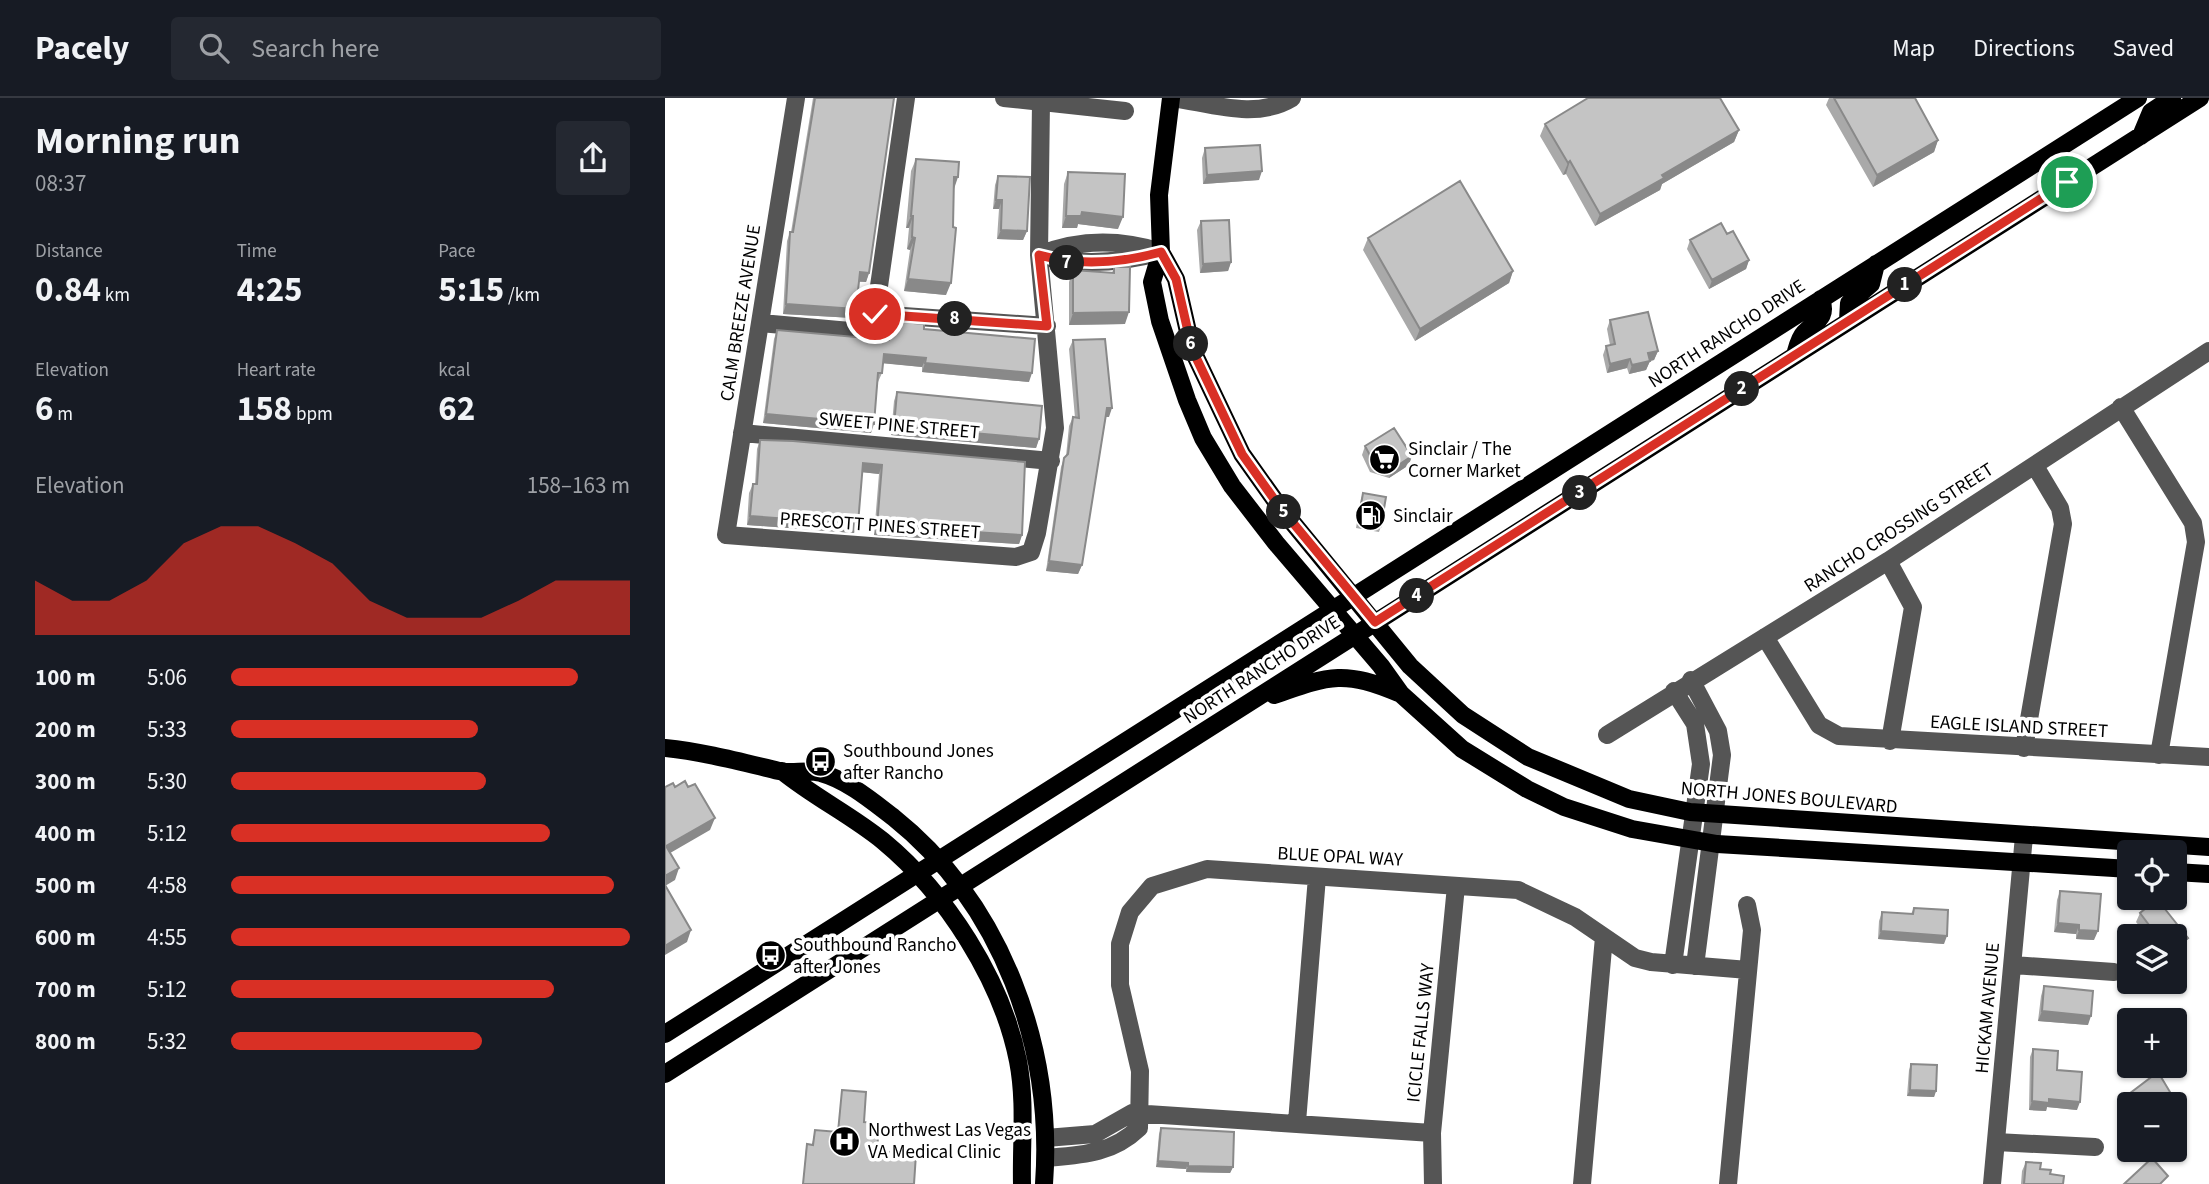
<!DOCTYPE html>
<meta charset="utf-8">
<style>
:root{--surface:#171b24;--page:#242831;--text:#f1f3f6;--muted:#9ea1a6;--line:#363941;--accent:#d93025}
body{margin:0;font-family:"Source Sans 3",sans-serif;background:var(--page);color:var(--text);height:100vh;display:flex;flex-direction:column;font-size:26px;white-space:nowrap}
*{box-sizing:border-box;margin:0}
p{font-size:23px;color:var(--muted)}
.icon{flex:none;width:38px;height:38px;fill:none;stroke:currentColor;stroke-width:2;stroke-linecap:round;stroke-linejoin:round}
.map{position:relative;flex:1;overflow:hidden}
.sheet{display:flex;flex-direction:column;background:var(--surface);width:665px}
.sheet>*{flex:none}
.fabs{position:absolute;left:1452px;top:742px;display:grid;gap:14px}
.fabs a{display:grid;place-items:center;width:70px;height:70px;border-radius:7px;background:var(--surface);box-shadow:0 2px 5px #0004;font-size:35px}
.pin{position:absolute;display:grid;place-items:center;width:60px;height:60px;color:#fff;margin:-30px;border:4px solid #fff;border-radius:50%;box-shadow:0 2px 7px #0007}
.km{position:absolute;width:35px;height:35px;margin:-18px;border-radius:50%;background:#222;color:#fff;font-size:19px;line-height:35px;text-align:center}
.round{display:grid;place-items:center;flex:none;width:74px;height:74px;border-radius:7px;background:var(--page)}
.head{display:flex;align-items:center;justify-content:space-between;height:119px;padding:0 35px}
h1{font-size:38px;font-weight:700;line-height:52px}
.figures{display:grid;grid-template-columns:repeat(3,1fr);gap:10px;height:119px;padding:7px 35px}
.figures div{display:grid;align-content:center}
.figures b{font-size:35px;font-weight:700}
.figures small{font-size:19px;font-weight:400}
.figures p{font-size:19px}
.chart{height:196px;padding:14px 35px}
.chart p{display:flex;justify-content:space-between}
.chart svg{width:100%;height:126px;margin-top:7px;fill:var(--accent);opacity:.7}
ul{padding:0 35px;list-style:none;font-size:23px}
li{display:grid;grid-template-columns:112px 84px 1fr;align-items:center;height:52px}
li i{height:18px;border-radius:9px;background:var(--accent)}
header{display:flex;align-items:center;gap:42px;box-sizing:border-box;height:98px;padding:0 35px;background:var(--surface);border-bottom:2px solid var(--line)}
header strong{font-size:33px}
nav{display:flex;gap:38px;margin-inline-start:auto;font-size:24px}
.search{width:490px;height:63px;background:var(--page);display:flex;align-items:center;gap:18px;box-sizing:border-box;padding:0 24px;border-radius:7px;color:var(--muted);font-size:26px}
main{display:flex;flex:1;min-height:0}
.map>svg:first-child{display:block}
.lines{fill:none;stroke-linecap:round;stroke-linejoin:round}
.minor{stroke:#555;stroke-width:18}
.major{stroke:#000;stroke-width:18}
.wall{fill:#a9a9a9}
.shaded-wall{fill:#898989}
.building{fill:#c4c4c4;stroke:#898989;stroke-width:2}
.route-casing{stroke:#fff;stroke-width:14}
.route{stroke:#d93025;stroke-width:9}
.labels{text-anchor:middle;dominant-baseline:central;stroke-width:7;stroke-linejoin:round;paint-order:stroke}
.street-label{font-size:19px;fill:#000;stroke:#fff}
.poi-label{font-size:19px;fill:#000;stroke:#fff;text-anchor:start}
</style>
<header>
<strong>Pacely</strong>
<div class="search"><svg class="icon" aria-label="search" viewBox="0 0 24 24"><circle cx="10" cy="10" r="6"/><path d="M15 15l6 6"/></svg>Search here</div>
<nav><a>Map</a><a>Directions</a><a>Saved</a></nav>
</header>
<main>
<section class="sheet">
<div class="head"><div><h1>Morning run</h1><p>08:37</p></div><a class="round"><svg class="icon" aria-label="share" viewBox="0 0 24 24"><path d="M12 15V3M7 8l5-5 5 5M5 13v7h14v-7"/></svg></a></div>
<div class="figures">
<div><p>Distance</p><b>0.84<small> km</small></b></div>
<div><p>Time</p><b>4:25</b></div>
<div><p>Pace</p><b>5:15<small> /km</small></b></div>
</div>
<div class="figures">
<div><p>Elevation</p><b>6<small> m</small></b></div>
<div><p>Heart rate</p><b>158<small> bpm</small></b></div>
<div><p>kcal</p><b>62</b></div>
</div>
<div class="chart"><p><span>Elevation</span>158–163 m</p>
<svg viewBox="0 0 160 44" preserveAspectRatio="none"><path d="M0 44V25L10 32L20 32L30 25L40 12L50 6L60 6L70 12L80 19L90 32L100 38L110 38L120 38L130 32L140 25L150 25L160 25V44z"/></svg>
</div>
<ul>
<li><b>100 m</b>5:06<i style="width:87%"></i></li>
<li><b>200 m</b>5:33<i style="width:62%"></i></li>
<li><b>300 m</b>5:30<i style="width:64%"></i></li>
<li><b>400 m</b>5:12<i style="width:80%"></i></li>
<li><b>500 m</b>4:58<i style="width:96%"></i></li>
<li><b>600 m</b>4:55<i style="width:100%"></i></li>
<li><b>700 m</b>5:12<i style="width:81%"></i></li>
<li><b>800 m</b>5:32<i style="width:63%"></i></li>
</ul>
</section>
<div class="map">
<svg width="1544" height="1086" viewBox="0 0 1544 1086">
<rect width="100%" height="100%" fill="#fff"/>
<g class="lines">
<path class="minor" d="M131,0L61,437L351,459L366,454L372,435L390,330L374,157L376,4
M339,0L460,13
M508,0C548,6 591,22 627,0
M374,157C414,141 455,141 496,154
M374,157C413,168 456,165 496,154
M210,216L241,0
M96,225L185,233L201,229L210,216L382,228
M1456,309L1528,425L1531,444L1494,657
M77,335L386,363
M1223,463L1248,509L1225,643
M1100,539L1154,627L1174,638L1544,659
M1026,582L1053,633L1057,657L1030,868
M942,637L1223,463L1544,253
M1359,650L1398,426L1395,410L1370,368
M1008,867L1036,666L1030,626L1009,593
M1348,867L1449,874
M632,1024L652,779
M381,1040L430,1036L467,1015L767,1035
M1331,1044L1430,1049
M381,1060C417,1057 447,1056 474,1030L475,973L455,887V846L465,814L487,788L542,771L853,792L910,819L970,860L986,864L1083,872
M768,1086L767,1035L791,788
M917,1086L939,839
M1063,1086L1087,832L1082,807
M1327,1086L1359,738"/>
<path class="major" d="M506,0L494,97L496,154L487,184L495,223L522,302L538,340L567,388L611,445L716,568L736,596L797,651L862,691L899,709L967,731L1052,746L1465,771
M1476,38L1486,14L1507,0
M496,154L511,181L527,251L577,356L614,408L745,568L798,617L863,659L964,701L1025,714L1544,749
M1183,222L1184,205L1206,186L1211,166
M1130,257C1132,250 1134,240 1139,235C1151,223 1163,220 1156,201
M609,597C666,577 679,572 736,596
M0,650C39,654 76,664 114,673C127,676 143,671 156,675C182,682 207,703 228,719C337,806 389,949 379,1086
M117,673C149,699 186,717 218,743C281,795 337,882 353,963C361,1004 356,1045 357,1086
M1510,774L1544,776
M0,936L1473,0
M0,976L1535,0"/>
</g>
<path class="wall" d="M148,0H229L204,175L201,184H194L188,220L118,216L122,143L125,134H126Z
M1164,0H1250L1273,42L1269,54L1208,89L1161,7Z
M880,26L1074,32L1069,44L997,86L995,92L930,128L901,76L898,77L875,38Z
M540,50L594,82L538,86L537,60Z
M251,61L289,91L281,197L239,193L245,152L242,151L244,130H241L246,73Z
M403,74L453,131L413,126L412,130H397L399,86Z
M333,78L362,133L358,142L332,141L334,111H328L330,87Z
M536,123L566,164L563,173L535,175L532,132Z
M1062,136L1084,162L1081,171L1044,191L1022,151L1025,142Z
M703,140L848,173L844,185L750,243L698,152Z
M449,169L460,226L404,227V184L408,172L447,175Z
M945,222L993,253L989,262L985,263L981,272L964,276L962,270L942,275L938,257L941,248L945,247L942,231Z
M226,223L259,231L364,284L257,274V269L218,265L217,275L213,284L206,335L98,325L109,241L112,232L222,242L223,232Z
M408,242L444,319H441L417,467L413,476L381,473L396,369L399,360L401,358L404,328L408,319L410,320L404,251Z
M232,294L374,341L371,350L226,337L229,303Z
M95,342L360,364L357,437L354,446L209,437L214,376L197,374L189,435L82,427L84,395L88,386H90L92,351Z
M700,348L744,367L724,380L705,374L697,357Z
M698,395L716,428L714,434L691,430L696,401Z
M1395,793L1429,842L1411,841V836L1389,834L1392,802Z
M1492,801L1523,840L1519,849L1510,856V838H1478L1479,834L1471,824L1475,815Z
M1249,810L1279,846L1213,841L1214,823L1217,814L1246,816Z
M1379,888L1423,927L1373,923L1376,898Z
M1368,951L1392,972L1412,1012L1382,1009L1381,1013L1364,1012L1365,959Z
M1246,966L1271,993L1269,999L1242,998L1244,972Z
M177,992L199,1024L212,1053L249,1086H138L141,1050L142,1046L147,1047L150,1032L173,1034Z
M1460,999L1511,1004L1510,1007L1465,1006V1019L1457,1009Z
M496,1030L568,1069L565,1075L521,1074V1071L491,1069L494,1036Z
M1361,1064L1375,1071L1398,1086H1356L1357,1073Z"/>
<path class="shaded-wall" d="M1074,32L1069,44L997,86L995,92L930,128L935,116L997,77Z
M1273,42L1269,54L1208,89L1212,77Z
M905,63L901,76L898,77L903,65Z
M597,73L594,82L538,86L542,77Z
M289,79H293L289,91Z
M331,102H337L334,111H328Z
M417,114L458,119L453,131L413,126L412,130H397L401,118Z
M246,118H248L244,130H241Z
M336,132L362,133L358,142L332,141Z
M247,139L250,140L245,152L242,151Z
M1084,162L1081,171L1044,191L1047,182Z
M566,164L563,173L535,175L538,166Z
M848,173L844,185L750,243L755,231Z
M195,174L204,175L201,184L192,183Z
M243,181L286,185L281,197L239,193Z
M121,206L191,211L188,220L118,216Z
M464,214L460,226L404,227L408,215Z
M993,253L989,262L985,263L981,272L964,276L967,267L983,255Z
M219,256L261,260L257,269L215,265Z
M965,261L962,270L942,275L945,266Z
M260,265L367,275L364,284L257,274Z
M442,310H447L444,319H439Z
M101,316L209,326L206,335L98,325Z
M229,328L374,341L371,350L226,337Z
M747,358L744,367L724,380L727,371Z
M198,365L217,367L214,376L195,374Z
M85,418L193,426L189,435L82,427Z
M212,428L357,437L354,446L209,437Z
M384,463L417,467L413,476L381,473Z
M50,720L45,732L0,758L1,748Z
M14,770L10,782L0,788V778Z
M1393,825L1414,827L1411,836L1389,834Z
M26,832L22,844L0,857V848Z
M1414,832L1433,833L1429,842L1411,841Z
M1216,833L1282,838L1279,846L1213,841Z
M1523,840L1519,849L1510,856V850Z
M1377,913L1426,918L1423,927L1373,923Z
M1245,992L1271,993L1269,999L1242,998Z
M1384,1001L1415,1004L1412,1012L1382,1009L1381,1013L1364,1012L1367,1003Z
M1510,1045L1517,1046L1515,1052H1510Z
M493,1063L523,1065L521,1071L491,1069Z
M523,1068L568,1069L565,1075L521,1074Z"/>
<path class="building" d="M150,0H229L204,175L195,174L191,211L121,206L125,134H128Z
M923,0H1055L1074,32L997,77L999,80L935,116L905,63L903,65L880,26Z
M1169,0H1250L1273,42L1212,77Z
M595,47L597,73L542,77L540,50Z
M251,61L294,64L293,79H289L288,129L291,130L286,185L243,181L250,140L247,139L248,118H246Z
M403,74L460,76L458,119L417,114L416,118H401Z
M333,78L365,79L362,133L336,132L337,102H331Z
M795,83L848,173L755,231L703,140Z
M564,122L566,164L538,166L536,123Z
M1056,125L1062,136L1068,133L1084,162L1047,182L1025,142Z
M449,169H465L464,214L408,215V172L449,175Z
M983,214L993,253L983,255L985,263L967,267L965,261L945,266L941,248L950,246L945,222Z
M226,223L259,226V231L370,241L367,275L260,265L261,260L219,256L217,275H213L209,326L101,316L112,232L224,242Z
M440,241L447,310H442L417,467L384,463L399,360L403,356L408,319L414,320L408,242Z
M232,294L377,308L374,341L229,328Z
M729,330L747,358L727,371L709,365L700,348Z
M95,342L128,343L360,364L357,437L212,428L217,367L198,365L193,426L85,418L88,386H92Z
M698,395L721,399L716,428L693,424Z
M20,683L23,689L30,686L50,720L1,748L14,770L0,778V689L8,685L10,689Z
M0,787L26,832L0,848Z
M1395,793L1436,796L1433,833L1414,832V827L1393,825Z
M1492,801L1523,840L1510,850V838H1487L1480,830L1484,827L1475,815Z
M1249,810L1283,812L1282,838L1216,833L1217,814L1248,816Z
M1379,888L1428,893L1426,918L1377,913Z
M1368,951L1393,953L1392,972L1417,974L1415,1004L1384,1001V1005L1367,1003Z
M1246,966L1272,967L1271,993L1245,992Z
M1493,974L1511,1004L1509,1006H1479L1477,1004L1473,1006H1465L1460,999Z
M177,992L201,994L199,1024L214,1025L212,1053L251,1056L249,1086H138L142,1046L148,1047L150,1032L173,1034Z
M1510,1026L1518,1027L1517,1046L1510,1045Z
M496,1030L569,1034L568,1069L523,1068V1065L493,1063Z
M1487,1060L1503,1078L1495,1086H1459Z
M1361,1064L1376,1065L1375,1071L1386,1072L1385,1076L1399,1078L1398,1086H1359Z"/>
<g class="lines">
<defs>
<path id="route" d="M210,216L382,228L374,157C413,168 456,165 496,154L511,181L527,251L577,356L614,408L710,524L1402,84"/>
</defs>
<use href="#route" class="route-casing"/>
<use href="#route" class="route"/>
</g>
<defs>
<symbol id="supermarket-disc" viewBox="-11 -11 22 22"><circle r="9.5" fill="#000" stroke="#fff"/><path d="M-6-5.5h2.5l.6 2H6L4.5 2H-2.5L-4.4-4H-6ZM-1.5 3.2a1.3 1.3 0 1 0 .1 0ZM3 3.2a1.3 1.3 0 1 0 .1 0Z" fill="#fff"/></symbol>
<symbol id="fuel-disc" viewBox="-11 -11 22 22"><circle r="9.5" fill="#000" stroke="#fff"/><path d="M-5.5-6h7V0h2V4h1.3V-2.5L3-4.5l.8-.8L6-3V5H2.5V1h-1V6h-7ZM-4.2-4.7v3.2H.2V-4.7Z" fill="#fff"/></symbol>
<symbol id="bus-disc" viewBox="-11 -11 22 22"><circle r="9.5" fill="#000" stroke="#fff"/><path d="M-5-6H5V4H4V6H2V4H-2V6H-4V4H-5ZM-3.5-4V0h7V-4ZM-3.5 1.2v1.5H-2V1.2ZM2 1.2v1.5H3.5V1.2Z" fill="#fff"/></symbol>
<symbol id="hospital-disc" viewBox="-11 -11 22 22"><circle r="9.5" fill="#000" stroke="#fff"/><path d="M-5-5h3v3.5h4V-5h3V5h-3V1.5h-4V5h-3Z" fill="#fff"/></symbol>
</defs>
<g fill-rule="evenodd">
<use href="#supermarket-disc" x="702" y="344" width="35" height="35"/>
<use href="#fuel-disc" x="688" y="400" width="35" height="35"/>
<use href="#bus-disc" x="138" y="646" width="35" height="35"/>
<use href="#bus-disc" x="88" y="840" width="35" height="35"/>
<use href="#hospital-disc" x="162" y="1026" width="35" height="35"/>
</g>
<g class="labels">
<g class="street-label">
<text transform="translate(76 215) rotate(-81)">CALM BREEZE AVENUE</text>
<text transform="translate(1062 236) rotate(-33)">NORTH RANCHO DRIVE</text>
<text transform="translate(234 328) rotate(5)">SWEET PINE STREET</text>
<text transform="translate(215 428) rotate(4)">PRESCOTT PINES STREET</text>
<text transform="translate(1234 430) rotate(-33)">RANCHO CROSSING STREET</text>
<text transform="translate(597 572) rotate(-33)">NORTH RANCHO DRIVE</text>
<text transform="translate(1354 629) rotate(3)">EAGLE ISLAND STREET</text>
<text transform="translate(1124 700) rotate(5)">NORTH JONES BOULEVARD</text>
<text transform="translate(675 759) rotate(3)">BLUE OPAL WAY</text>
<text transform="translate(1323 910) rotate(-85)">HICKAM AVENUE</text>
<text transform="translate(756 935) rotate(-84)">ICICLE FALLS WAY</text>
</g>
<g class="poi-label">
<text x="743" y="351">Sinclair / The<tspan x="743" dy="22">Corner Market</tspan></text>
<text x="728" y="418">Sinclair</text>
<text x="178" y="653">Southbound Jones<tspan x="178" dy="22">after Rancho</tspan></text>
<text x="128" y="847">Southbound Rancho<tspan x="128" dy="22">after Jones</tspan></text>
<text x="203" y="1032">Northwest Las Vegas<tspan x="203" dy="22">VA Medical Clinic</tspan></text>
</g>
</g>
</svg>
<div class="fabs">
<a><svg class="icon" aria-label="locate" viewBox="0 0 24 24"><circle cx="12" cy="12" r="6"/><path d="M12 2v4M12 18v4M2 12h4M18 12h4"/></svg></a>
<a><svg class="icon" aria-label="layers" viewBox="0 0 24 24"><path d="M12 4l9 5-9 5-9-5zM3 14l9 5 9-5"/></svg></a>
<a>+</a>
<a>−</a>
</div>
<div class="pin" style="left:1402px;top:84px;background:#1e9e55"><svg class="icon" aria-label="arrive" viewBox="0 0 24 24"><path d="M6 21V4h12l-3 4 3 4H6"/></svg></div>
<div class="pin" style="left:210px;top:216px;background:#d93025"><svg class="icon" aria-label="check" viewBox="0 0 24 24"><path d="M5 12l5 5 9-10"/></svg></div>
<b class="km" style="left:1240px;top:187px">1</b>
<b class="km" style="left:1077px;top:291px">2</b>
<b class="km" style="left:915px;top:395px">3</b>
<b class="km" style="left:752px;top:498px">4</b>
<b class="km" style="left:619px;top:414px">5</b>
<b class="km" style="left:526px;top:246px">6</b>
<b class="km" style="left:402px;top:165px">7</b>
<b class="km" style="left:290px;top:221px">8</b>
</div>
</main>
